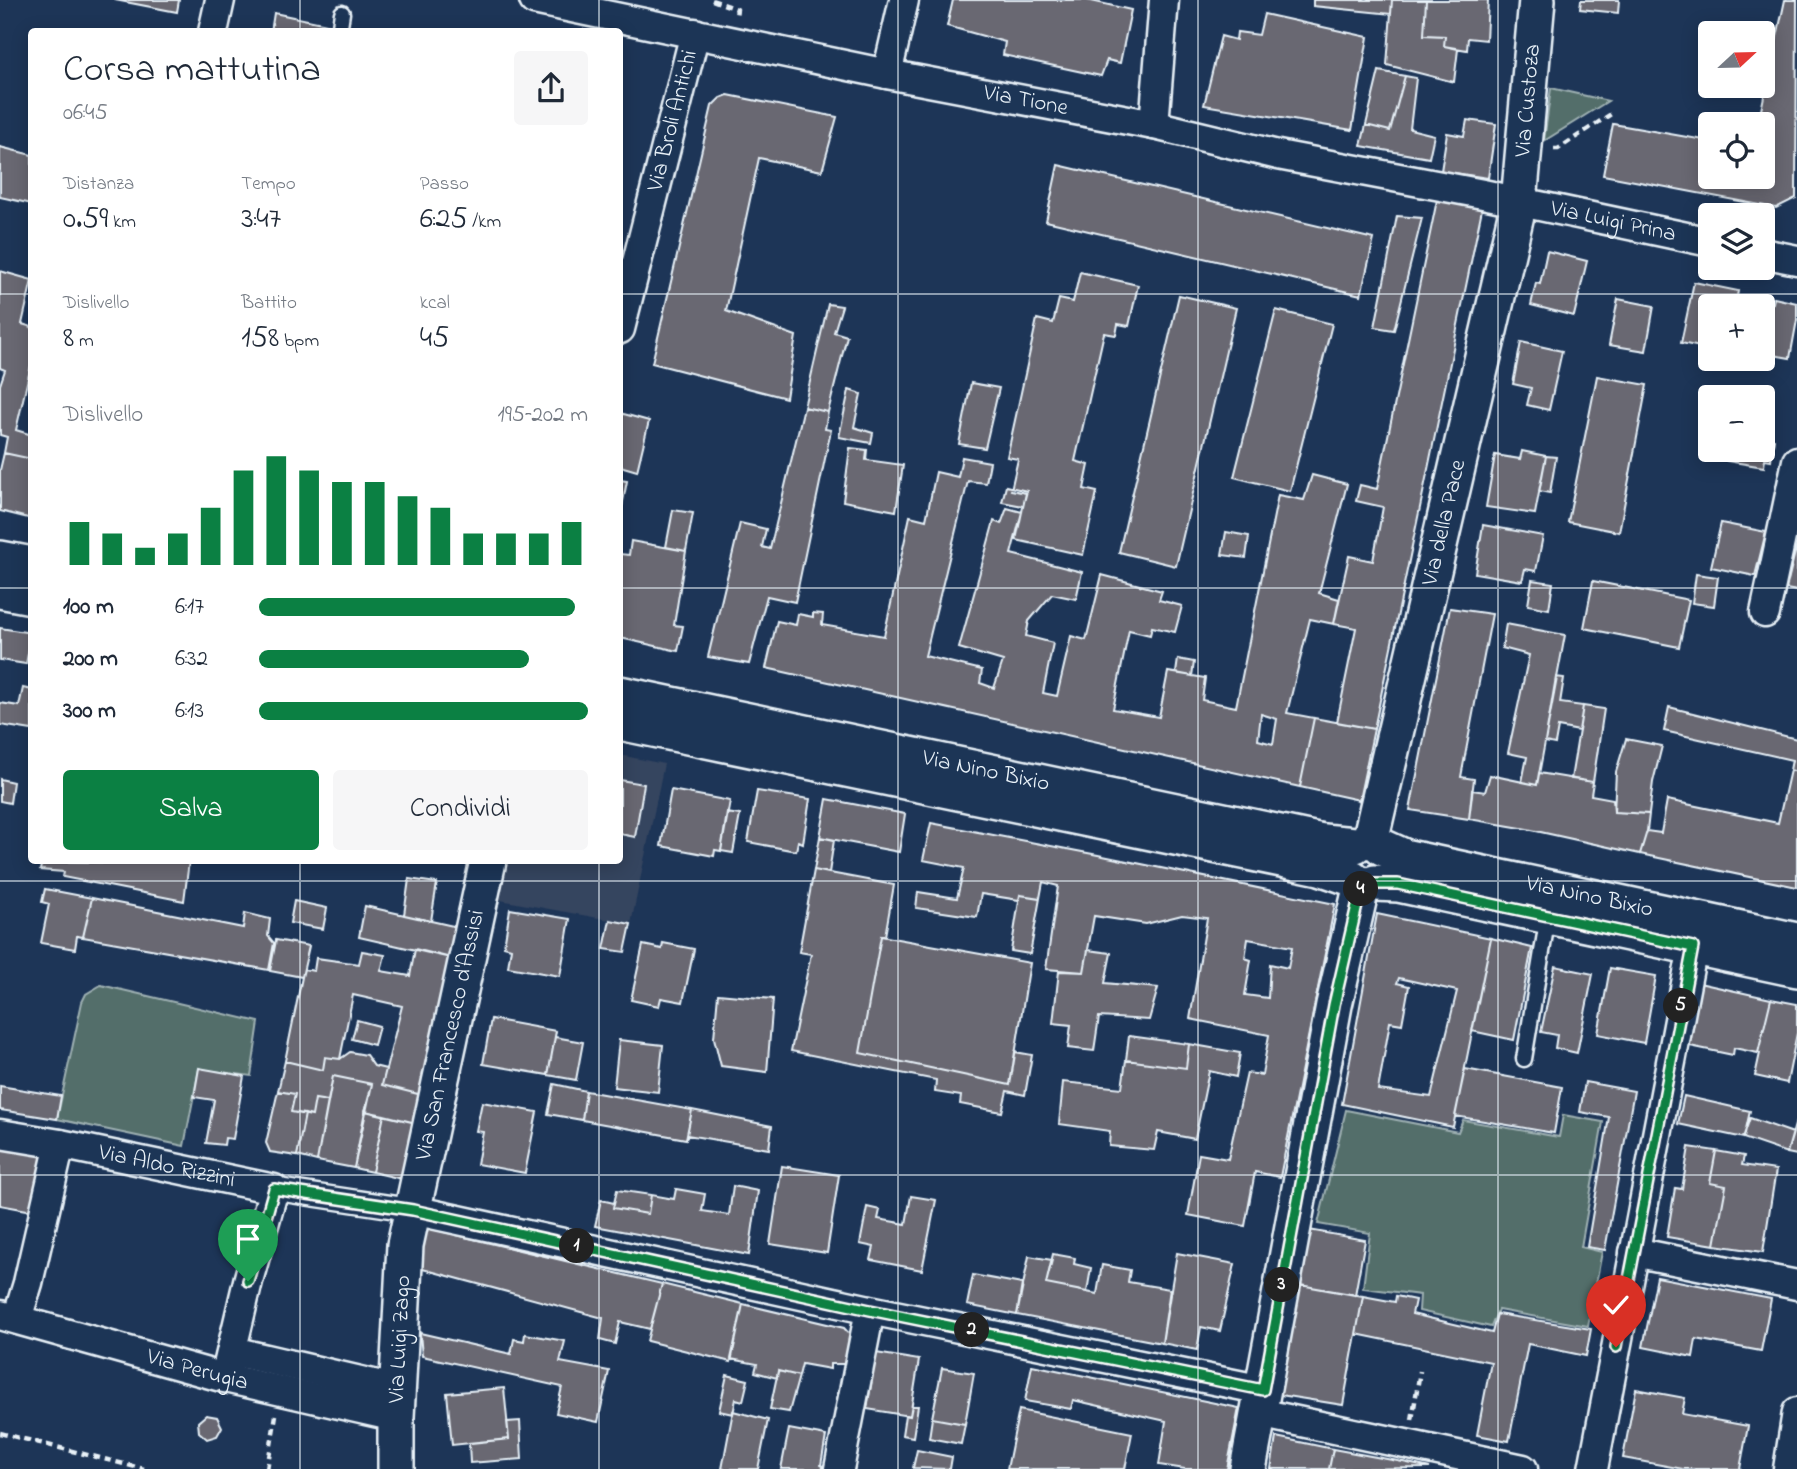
<!DOCTYPE html>
<html lang="it">
<meta charset="utf-8">
<style>
:root{--surface:#fff;--page:#f6f6f7;--text:#1f2937;--muted:#747a83;--accent:#0b8043}
body{margin:0;font-family:"Indie Flower",sans-serif;background:var(--page);color:var(--text);height:100vh;display:flex;flex-direction:column;font-size:26px;white-space:nowrap}
*{box-sizing:border-box;margin:0}
p{font-size:23px;color:var(--muted)}
.icon{flex:none;width:38px;height:38px;fill:none;stroke:currentColor;stroke-width:2;stroke-linecap:round;stroke-linejoin:round}
.map{position:relative;flex:1;overflow:hidden}
.drawer{position:absolute;left:28px;top:28px;width:595px;height:836px;display:flex;flex-direction:column;background:var(--surface);border-radius:7px;box-shadow:0 4px 18px #0003}
.drawer>*{flex:none}
.needle{width:46px;rotate:68deg}
.buttons{position:absolute;left:1698px;top:21px;display:grid;gap:14px}
.buttons a{display:grid;place-items:center;width:77px;height:77px;border-radius:7px;background:var(--surface);box-shadow:0 4px 18px #0003;font-size:35px}
.pin{position:absolute;display:grid;place-items:center;width:60px;height:60px;color:#fff;margin:-72px -30px;border-radius:50% 50% 50% 0;rotate:-45deg;box-shadow:0 0 7px #0007}
.pin .icon{rotate:45deg}
.km{position:absolute;width:35px;height:35px;margin:-18px;border-radius:50%;background:#222;color:#fff;font-size:19px;line-height:35px;text-align:center}
.round{display:grid;place-items:center;flex:none;width:74px;height:74px;border-radius:7px;background:var(--page)}
.head{display:flex;align-items:center;justify-content:space-between;height:119px;padding:0 35px}
h1{font-size:38px;font-weight:600;line-height:52px}
.stats{display:grid;grid-template-columns:repeat(3,1fr);gap:10px;height:119px;padding:7px 35px}
.stats div{display:grid;align-content:center}
.stats b{font-size:30px;font-weight:600}
.stats small{font-size:19px;font-weight:400}
.stats p{font-size:19px}
.chart{height:196px;padding:14px 35px}
.chart p{display:flex;justify-content:space-between}
.chart svg{width:100%;height:126px;margin-top:7px;stroke:var(--accent);stroke-width:6}
.action{display:flex;gap:14px;margin-top:auto;padding:14px 35px}
.action a{flex:1;height:80px;border-radius:7px;background:var(--accent);color:#fff;font-size:28px;font-weight:600;line-height:80px;text-align:center}
.action a+a{background:var(--page);color:var(--text)}
ul{padding:0 35px;list-style:none;font-size:23px}
li{display:grid;grid-template-columns:112px 84px 1fr;align-items:center;height:52px}
li i{height:18px;border-radius:9px;background:var(--accent)}
.map>svg:first-child{display:block}
.built{fill:#34445f}
.green{fill:#536e6b;stroke:#9eb0b2;stroke-width:2}
.building{fill:#696872;stroke:#e8f1f8;stroke-width:2;fill-rule:evenodd}
.lines{fill:none;stroke-linecap:round;stroke-linejoin:round}
.service-casing{stroke:#e8f1f8;stroke-width:19}
.pedestrian-casing{stroke:#e8f1f8;stroke-width:26}
.minor-casing{stroke:#e8f1f8;stroke-width:33}
.tertiary-casing{stroke:#e8f1f8;stroke-width:40}
.path{stroke:#e8f1f8;stroke-width:4.5;stroke-dasharray:7 5;stroke-linecap:butt}
.service{stroke:#1d3557;stroke-width:14}
.pedestrian{stroke:#1d3557;stroke-width:21}
.minor{stroke:#1d3557;stroke-width:28}
.tertiary{stroke:#1d3557;stroke-width:35}
.route-casing{stroke:#fff;stroke-width:14}
.route{stroke:#0b8043;stroke-width:9}
.grid{fill:none;stroke:#e8f1f8;stroke-width:2;stroke-opacity:0.55}
.labels{text-anchor:middle;dominant-baseline:central;stroke-width:7;stroke-linejoin:round;paint-order:stroke}
.street-label{font-size:23px;fill:#e8f1f8;stroke:#1d3557}
</style>
<div class="map">
<svg width="1797" height="1469" viewBox="0 0 1797 1469">
<rect width="100%" height="100%" fill="#1d3557"/>
<filter id="ink" filterUnits="userSpaceOnUse"><feTurbulence type="fractalNoise" baseFrequency=".0143" numOctaves="2"/><feDisplacementMap in="SourceGraphic" scale="14" xChannelSelector="R" yChannelSelector="G"/><feConvolveMatrix kernelMatrix="1 2 1 2 8 2 1 2 1" color-interpolation-filters="sRGB"/></filter>
<g filter="url(#ink)">
<path class="built" d="M620,755L664,764L631,924L495,899L503,861H620Z"/>
<path class="green" d="M1551,88L1608,101L1544,141Z
M101,985L259,1022L251,1076L199,1069L184,1146L57,1119L82,1002L86,994Z
M1346,1110L1458,1132L1463,1120L1559,1137L1563,1115L1603,1122L1581,1247L1602,1252L1588,1326L1498,1310L1491,1327L1419,1311L1420,1295L1363,1288L1370,1233L1318,1224Z"/>
<path class="building" d="M115,0H179L177,12Z
M953,0H1087L1131,10L1120,63L1107,60L1101,76L1003,55L1005,42L947,26Z
M1313,0H1392L1391,14L1313,6Z
M1392,0H1426L1424,35L1445,36L1444,46L1458,49L1454,82L1387,65Z
M1426,0H1488L1486,40L1468,38L1467,50L1444,46L1445,36L1424,35Z
M1581,0H1619L1618,13L1580,9Z
M1785,0H1797L1796,198L1776,208L1603,175L1613,124L1710,141V177H1762V124H1758Z
M274,13L365,32H271Z
M1264,14L1368,37L1352,130L1204,105L1221,36L1236,40L1237,32L1259,35Z
M1379,71L1405,76L1390,131L1366,125Z
M1405,76L1416,78L1410,129L1434,135L1429,158L1361,146L1366,125L1390,131Z
M728,95L837,117L822,171L759,158L726,311L796,336L786,398L652,363L712,106L720,98Z
M1467,120L1496,124L1488,178L1441,171L1447,133L1464,136Z
M0,147L32,155V204L0,197Z
M1058,165L1374,239L1361,295L1046,221Z
M1437,200L1482,209L1374,729L1337,722L1356,628L1334,624L1349,556L1373,561L1383,507L1356,501L1360,485L1377,489Z
M1397,216L1422,218L1394,330L1375,327Z
M1547,251L1587,261L1574,316L1531,305L1536,283L1540,284Z
M0,271L32,280L22,324L32,327V361L16,430L32,435V459L4,453L7,437L0,435V385L5,370L0,368Z
M1080,272L1138,285L1129,326L1118,324L1116,335L1104,333L1075,461L1089,465L1084,489L1097,492L1083,555L1016,540L1026,493L1011,490L1018,459L1007,457L1037,319L1053,323L1059,299L1073,302Z
M1694,282L1738,291L1735,306H1710V349L1681,343Z
M1179,295L1236,308L1176,566L1119,552Z
M1774,298L1797,303V320L1790,358L1762,353V306H1752L1753,300L1773,303Z
M1618,299L1654,306L1646,351L1609,345Z
M828,304L842,306L834,332L847,336L828,412L804,407Z
M1276,310L1332,324L1290,491L1234,477Z
M1521,342L1562,351L1549,410L1527,405L1531,388L1513,384Z
M1597,376L1647,385L1619,532L1568,522Z
M971,383L999,388L985,448L959,444Z
M849,390L861,394L854,427L873,433L871,443L839,437Z
M804,407L828,412L825,429L831,430L795,602L767,596L749,664L708,657L740,523L766,529L762,547L770,549Z
M620,413L649,421L637,471L620,466Z
M1762,418L1771,420L1768,438L1774,439L1771,460L1765,459L1764,467L1727,461L1729,450H1762Z
M850,448L867,450L866,460L903,465L896,511L843,501Z
M1522,451L1546,456L1535,514L1486,507L1495,455L1520,459Z
M4,453L32,459V519L0,511V470Z
M1546,456L1556,457L1550,493L1539,491Z
M962,457L990,462L986,483L968,481L925,656L982,670L980,683L994,688L1003,661L959,648L994,521L1001,524L1007,508L1022,512L1011,554L1082,572L1076,599L1052,594L1029,621L1026,636L1053,643L1043,693L1057,696L1071,636L1086,640L1102,575L1162,591L1159,600L1182,606L1175,632L1152,627L1150,635L1129,630L1113,709L1159,717L1168,672L1205,678L1202,700L1236,707L1278,495L1304,500L1312,475L1347,484L1319,593L1339,599L1334,624L1310,619L1287,713L1314,718L1300,787L766,668L777,621L796,625L798,614L813,617V613L823,614L822,625L884,636L910,516L926,520L936,472L958,477ZM1261,714L1277,719L1273,744L1258,740Z
M620,480L627,481L621,512H620Z
M1006,486L1027,491L1023,506L1002,502Z
M673,510L693,513L686,551L666,547Z
M1721,523L1766,532L1755,576L1711,567Z
M1483,525L1543,536L1536,571L1525,569L1522,581L1475,573Z
M1226,532L1249,536L1246,558L1222,555Z
M631,541L686,551L674,625L683,626L678,651L620,638V554L629,555Z
M1797,544V591L1786,589Z
M1696,574L1718,577L1714,606L1692,603Z
M1532,580L1553,583L1549,609L1528,605Z
M1593,581L1689,600L1679,647L1584,628Z
M1450,608L1492,614L1461,777L1474,779L1469,819L1410,810Z
M1506,624L1565,635L1537,785L1522,782L1527,757L1508,753L1529,655L1502,648Z
M0,628L32,633L26,664L0,660Z
M1178,659L1194,662L1192,676L1176,673Z
M1556,677L1564,678L1560,703L1583,706L1579,731L1558,727L1555,744L1545,742Z
M23,688L32,690V730L0,725V703L19,706Z
M1583,706L1604,709L1593,782L1571,779Z
M1669,707L1797,739V772L1790,770L1792,760L1664,731Z
M1314,718L1374,729L1359,800L1300,787Z
M1626,739L1662,746L1653,782L1649,814L1614,812L1616,772Z
M1790,770L1797,772V887L1640,854L1647,831L1661,833L1667,800L1778,823Z
M1539,773L1593,782L1591,795L1613,799L1614,812L1649,814L1647,831L1640,854L1527,829L1469,819L1472,790L1485,792L1490,775L1537,785Z
M0,779L13,782L10,803L0,801Z
M620,780L644,784L635,837L620,834Z
M671,790L730,801L721,851L715,850L714,856L661,846Z
M757,791L810,799L803,843L798,841L796,851L748,842Z
M827,799L905,814L899,852L820,837Z
M727,813L740,815L733,853L721,851Z
M931,823L1098,855L1335,904L1280,1177L1255,1172L1245,1226L1188,1215L1199,1154L1228,1159L1247,1073L1262,1075L1269,1035L1190,1019L1207,918L1182,915L1146,924L1094,916L1084,972L1046,969L1058,886L1043,882L1040,898L1020,895L1019,900L981,894L977,917L916,908L918,892L957,898L964,868L923,860ZM1248,939L1292,947L1288,968L1270,964L1268,998L1245,995L1251,960L1245,958Z
M820,837L834,840L829,873L814,870Z
M42,861L141,863V861H189L184,901L63,877L64,872L40,870Z
M814,870L894,885L885,936H881L860,1053L1010,1085L1015,1052L1032,1055L1025,1095L1007,1091L1002,1112L960,1104L961,1096L935,1092L936,1080L791,1051L811,954L799,952Z
M409,879L437,883L431,921L404,915Z
M45,889L92,898L83,937L77,936L75,949L41,943L49,904L42,902Z
M1020,895L1040,898L1030,954L1011,951Z
M92,898L243,928L245,913L270,919L268,936L274,943L269,970L83,937Z
M294,901L327,908L323,929L290,923Z
M365,906L462,928L455,959L359,937Z
M510,909L570,919L560,976L508,967L511,948L504,946Z
M1377,914L1491,938L1453,1127L1342,1104ZM1399,978L1457,991L1431,1097L1378,1090L1390,1022L1402,1024L1409,986L1397,983Z
M610,920L631,924L625,952L604,949Z
M881,936L1030,963L1010,1085L860,1053Z
M1491,938L1532,948L1514,1040L1472,1031Z
M276,940L309,946L302,977L270,971Z
M663,943L694,949L683,1002L661,998L659,1006L631,1000L643,945L662,949Z
M415,949L455,959L422,1095L382,1085L402,1006L353,995L340,1059L325,1057L323,1070L285,1061L302,977L304,969L314,971L316,958L359,964L362,951L385,955L381,971L410,976Z
M1088,950L1111,953L1105,983L1158,988L1149,1020L1099,1017L1094,1051L1068,1048L1071,1025L1053,1023L1059,971L1084,972Z
M1555,966L1593,974L1577,1053L1555,1048L1557,1035L1541,1032Z
M1610,968L1656,976L1644,1043L1598,1034Z
M1699,983L1771,999L1758,1053L1734,1048L1733,1055L1685,1045Z
M718,994L773,999L767,1072L721,1066L714,1038Z
M1771,999L1797,1004V1033L1787,1083L1755,1076L1760,1053H1758Z
M491,1019L556,1031L548,1075L483,1064Z
M357,1020L379,1026L374,1045L352,1039Z
M1129,1036L1189,1044L1186,1068L1126,1060Z
M555,1037L583,1042L576,1080L548,1075Z
M619,1040L663,1045L658,1092L614,1087Z
M1189,1044L1240,1053L1236,1077L1209,1071L1195,1139L1158,1132L1154,1150L1109,1146L1110,1131L1059,1124L1063,1082L1122,1088L1126,1060L1186,1068Z
M350,1052L366,1055L374,1066L386,1069L382,1085L422,1095L416,1123L365,1111L372,1084L333,1076L328,1101L315,1099L312,1116L291,1112L295,1094L278,1091L285,1061L323,1070L325,1057L340,1059Z
M199,1068L244,1076L233,1139L225,1138L224,1145L206,1143L214,1100L194,1097Z
M1465,1069L1562,1087L1554,1133L1455,1116Z
M333,1076L372,1084L354,1168L317,1161Z
M1585,1082L1634,1091L1605,1250L1587,1247L1609,1117L1580,1112Z
M554,1084L586,1091L582,1120L548,1114Z
M0,1086L61,1096L57,1119L0,1110Z
M278,1091L295,1094L291,1112L305,1114L297,1156L270,1152L266,1143Z
M586,1091L692,1110L686,1139L582,1120Z
M1684,1096L1750,1111L1744,1138L1678,1124Z
M315,1099L328,1101L317,1161L297,1156L305,1114L312,1116Z
M482,1102L537,1112L525,1173L477,1164L483,1132L476,1131Z
M692,1110L772,1126L769,1149L687,1135Z
M365,1111L384,1115L372,1172L354,1168Z
M384,1115L416,1123L402,1179L372,1172Z
M1750,1118L1793,1133L1787,1153L1743,1138Z
M1796,1121H1797V1155L1787,1153Z
M0,1141L50,1151L38,1212L0,1205Z
M1689,1147L1716,1151L1710,1183L1726,1186L1715,1245L1667,1237L1675,1188L1682,1189Z
M1716,1151L1744,1156L1742,1165L1776,1170L1763,1252L1715,1245L1726,1186L1710,1183Z
M782,1166L839,1175L827,1253L770,1244Z
M733,1186L758,1191L749,1255L595,1226L601,1200L614,1203L613,1208L648,1214L651,1195L674,1199L676,1189L705,1194L702,1211L729,1215Z
M617,1190L651,1195L648,1214L613,1208Z
M911,1196L936,1200L922,1270L871,1260L874,1247L860,1244L867,1207L880,1210L878,1219L906,1224Z
M427,1228L662,1284L650,1329L620,1322L615,1344L600,1340L603,1318L419,1268Z
M1309,1230L1365,1240L1355,1295L1300,1285Z
M1177,1253L1235,1264L1220,1331L1201,1327L1197,1350L1162,1343Z
M1053,1254L1075,1258L1074,1264L1091,1268L1087,1292L1046,1284Z
M1029,1256L1052,1260L1046,1284L1097,1294L1102,1265L1130,1270L1128,1282L1170,1289L1162,1343L1017,1315Z
M973,1275L1022,1284L1017,1315L967,1305Z
M1657,1277L1771,1299L1761,1351L1696,1339L1693,1357L1643,1347Z
M662,1284L743,1304L731,1362L647,1341Z
M1300,1285L1363,1296L1343,1405L1280,1395Z
M1363,1296L1395,1302L1396,1296L1415,1300L1412,1314L1492,1333L1497,1314L1591,1329L1586,1356L1528,1344L1509,1441L1477,1435L1491,1362L1356,1334Z
M743,1304L844,1328L854,1339L848,1364H830V1369L802,1364L799,1376L778,1371L777,1378L755,1372L757,1364L731,1359Z
M420,1333L511,1354L514,1339L524,1341L525,1334L565,1341L560,1362L609,1371L598,1422L556,1413L562,1387L422,1356Z
M876,1353L919,1360L910,1416L867,1409Z
M1032,1365L1239,1408L1227,1469H1185L1159,1465L1166,1421L1073,1400L1071,1409L1025,1401Z
M942,1368L974,1373L965,1424L932,1418Z
M778,1371L799,1376L789,1412L770,1409Z
M727,1375L748,1380L743,1401L736,1399L733,1414L719,1411Z
M504,1388L509,1439L452,1445L447,1393Z
M1636,1389L1685,1398L1682,1414L1748,1426L1740,1469H1683L1623,1458Z
M912,1406H918L913,1437L902,1435L905,1415L910,1416Z
M1019,1410L1132,1433L1125,1469H1007Z
M733,1411L768,1420L758,1469H722Z
M206,1415L217,1417L222,1427L217,1436L207,1439L199,1432L198,1422Z
M932,1418L965,1424L961,1444L929,1438Z
M520,1421L522,1459L470,1463L469,1443L509,1439L507,1422Z
M789,1429L826,1436L821,1465L823,1466V1469H781Z
M1276,1437L1333,1449L1329,1469H1271Z
M1333,1449L1403,1462L1430,1468L1329,1469Z
M917,1450L952,1457L950,1469L913,1468Z"/>
<g class="lines">
<defs>
<path id="service" d="M340,26L342,13
M1524,1059L1548,916"/>
<path id="pedestrian" d="M274,1189L413,1210"/>
<g id="minor">
<path id="s1" d="M534,0L887,74L1154,125L1278,155L1483,194L1710,242"/>
<path d="M213,32L220,0"/>
<path d="M887,74L904,0"/>
<path d="M1154,125L1164,0"/>
<path d="M1762,253L1797,260"/>
<path id="s2" d="M620,329L695,33"/>
<path d="M1765,613L1797,461"/>
<path id="s3" d="M0,1134L60,1144L274,1189L248,1281L225,1378"/>
<path d="M413,1210L870,1310L1263,1390"/>
<path d="M1634,1252L1797,1285"/>
<path id="s4" d="M0,1315L225,1378L396,1417"/>
<path d="M17,1319L28,1283L60,1144"/>
<path d="M232,1351L399,1390"/>
<path d="M1259,1413L1523,1469"/>
<path d="M839,1469L870,1310"/>
<path d="M1593,1469L1693,947"/>
<path d="M1788,1469L1797,1412"/>
</g>
<g id="tertiary">
<path d="M0,559L32,565"/>
<path d="M0,590L32,596"/>
<path id="s5" d="M620,694L1323,842L1355,845"/>
<path d="M620,722L1320,867L1352,878"/>
<path id="s6" d="M1370,841L1519,202L1537,0"/>
<path id="s7" d="M1382,847L1404,857L1797,941"/>
<path d="M1375,883L1398,884L1797,969"/>
<path id="s8" d="M396,1469V1417L405,1245L488,861"/>
<path d="M1248,1469L1334,1005L1362,884"/>
</g>
</defs>
<use href="#service" class="service-casing"/>
<use href="#pedestrian" class="pedestrian-casing"/>
<use href="#minor" class="minor-casing"/>
<use href="#tertiary" class="tertiary-casing"/>
<path class="path" d="M712,0L737,9L736,16
M1554,149H1558L1611,114
M1412,1420L1420,1371
M0,1433L144,1469
M267,1469L276,1415"/>
<use href="#service" class="service"/>
<use href="#pedestrian" class="pedestrian"/>
<use href="#minor" class="minor"/>
<use href="#tertiary" class="tertiary"/>
</g>
</g>
<g class="lines" filter="url(#ink)">
<defs>
<path id="route" d="M248,1281L274,1189L413,1210L870,1310L1263,1390L1334,1005L1362,884H1398L1693,947L1616,1347"/>
</defs>
<use href="#route" class="route-casing"/>
<use href="#route" class="route"/>
</g>
<path class="grid" d="M300,0V32M599,0V32M898,0V1469M1198,0V1469M1498,0V1469M0,294H32M620,294H1797M0,588H32M620,588H1797M300,861V1469M599,861V1469M0,881H1797M0,1175H1797"/>
<g class="labels">
<g class="street-label">
<text stroke="none"><textPath href="#s6" startOffset="758">Via Custoza</textPath></text>
<text stroke="none"><textPath href="#s1" startOffset="502">Via Tione</textPath></text>
<text stroke="none"><textPath href="#s2" startOffset="215">Via Broli Antichi</textPath></text>
<text stroke="none"><textPath href="#s1" startOffset="1102">Via Luigi Prina</textPath></text>
<text stroke="none"><textPath href="#s6" startOffset="327">Via della Pace</textPath></text>
<text stroke="none"><textPath href="#s5" startOffset="374">Via Nino Bixio</textPath></text>
<text stroke="none"><textPath href="#s7" startOffset="214">Via Nino Bixio</textPath></text>
<text stroke="none"><textPath href="#s8" startOffset="439">Via San Francesco d'Assisi</textPath></text>
<text stroke="none"><textPath href="#s3" startOffset="170">Via Aldo Rizzini</textPath></text>
<text stroke="none"><textPath href="#s8" startOffset="130">Via Luigi Zago</textPath></text>
<text stroke="none"><textPath href="#s4" startOffset="205">Via Perugia</textPath></text>
</g>
</g>
</svg>
<div class="buttons">
<a><svg class="needle" viewBox="-14 -14 28 28"><path d="M0-13l5 13h-10z" fill="#e53935"/><path d="M0 13l5-13h-10z" fill="#747a83"/></svg></a>
<a><svg class="icon" aria-label="locate" viewBox="0 0 24 24"><circle cx="12" cy="12" r="6"/><path d="M12 2v4M12 18v4M2 12h4M18 12h4"/></svg></a>
<a><svg class="icon" aria-label="layers" viewBox="0 0 24 24"><path d="M12 4l9 5-9 5-9-5zM3 14l9 5 9-5"/></svg></a>
<a>+</a>
<a>−</a>
</div>
<div class="pin" style="left:248px;top:1281px;background:#1e9e55"><svg class="icon" aria-label="arrive" viewBox="0 0 24 24"><path d="M6 21V4h12l-3 4 3 4H6"/></svg></div>
<div class="pin" style="left:1616px;top:1347px;background:#d93025"><svg class="icon" aria-label="check" viewBox="0 0 24 24"><path d="M5 12l5 5 9-10"/></svg></div>
<b class="km" style="left:577px;top:1246px">1</b>
<b class="km" style="left:972px;top:1330px">2</b>
<b class="km" style="left:1282px;top:1285px">3</b>
<b class="km" style="left:1361px;top:889px">4</b>
<b class="km" style="left:1681px;top:1006px">5</b>
<section class="drawer">
<div class="head"><div><h1>Corsa mattutina</h1><p>06:45</p></div><a class="round"><svg class="icon" aria-label="share" viewBox="0 0 24 24"><path d="M12 15V3M7 8l5-5 5 5M5 13v7h14v-7"/></svg></a></div>
<div class="stats">
<div><p>Distanza</p><b>0.59<small> km</small></b></div>
<div><p>Tempo</p><b>3:47</b></div>
<div><p>Passo</p><b>6:25<small> /km</small></b></div>
</div>
<div class="stats">
<div><p>Dislivello</p><b>8<small> m</small></b></div>
<div><p>Battito</p><b>158<small> bpm</small></b></div>
<div><p>kcal</p><b>45</b></div>
</div>
<div class="chart"><p><span>Dislivello</span>195–202 m</p>
<svg viewBox="0 0 160 44" preserveAspectRatio="none"><path d="M5 44V29M15 44V33M25 44V38M35 44V33M45 44V24M55 44V11M65 44V6M75 44V11M85 44V15M95 44V15M105 44V20M115 44V24M125 44V33M135 44V33M145 44V33M155 44V29"/></svg>
</div>
<ul>
<li><b>100 m</b>6:17<i style="width:96%"></i></li>
<li><b>200 m</b>6:32<i style="width:82%"></i></li>
<li><b>300 m</b>6:13<i style="width:100%"></i></li>
</ul>
<div class="action"><a>Salva</a><a>Condividi</a></div>
</section>
</div>
